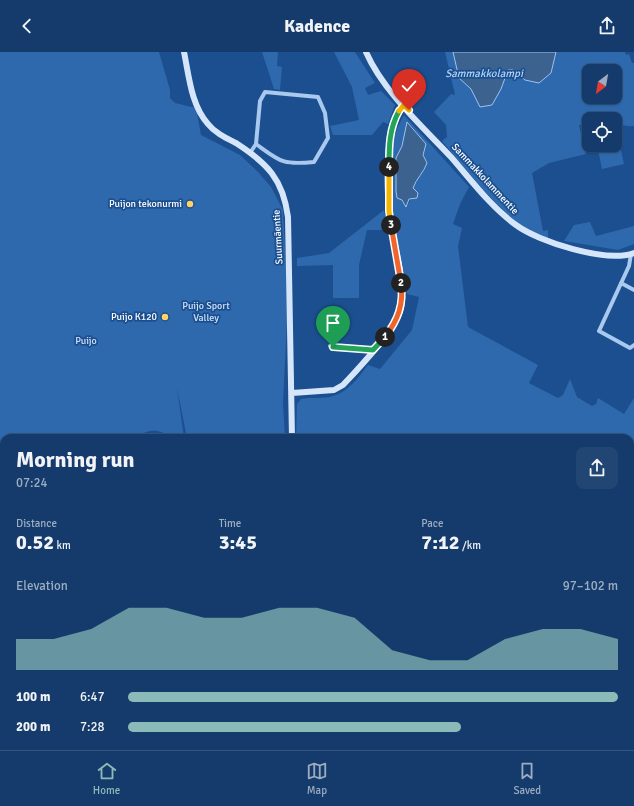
<!DOCTYPE html>
<meta charset="utf-8">
<style>
:root{--surface:#143b6b;--page:#214673;--text:#f1f3f6;--muted:#9dadc1;--line:#33557e;--accent:#8bbbb9}
body{margin:0;font-family:Signika,sans-serif;background:var(--page);color:var(--text);height:100vh;display:flex;flex-direction:column;font-size:15px;white-space:nowrap}
*{box-sizing:border-box;margin:0}
p{font-size:13px;color:var(--muted)}
.icon{flex:none;width:22px;height:22px;fill:none;stroke:currentColor;stroke-width:2;stroke-linecap:round;stroke-linejoin:round}
.map{position:relative;flex:1;overflow:hidden}
.drawer{position:absolute;left:0px;top:382px;width:634px;height:316px;display:flex;flex-direction:column;background:var(--surface);border-radius:12px 12px 0 0;box-shadow:0 1px 3px #0004,0 0 0 1px var(--line)}
.drawer>*{flex:none}
.needle{width:26px;rotate:211deg}
.fabs{position:absolute;left:582px;top:12px;display:grid;gap:8px}
.fabs a{display:grid;place-items:center;width:40px;height:40px;border-radius:8px;background:var(--surface);box-shadow:0 1px 3px #0004,0 0 0 1px var(--line);font-size:20px}
.pin{position:absolute;display:grid;place-items:center;width:34px;height:34px;color:#fff;margin:-41px -17px;border-radius:50% 50% 50% 0;rotate:-45deg;box-shadow:0 0 4px #0007}
.pin .icon{rotate:45deg}
.km{position:absolute;width:20px;height:20px;margin:-10px;border-radius:50%;background:#222;color:#fff;font-size:11px;line-height:20px;text-align:center}
.round{display:grid;place-items:center;flex:none;width:42px;height:42px;border-radius:8px;background:var(--page)}
.headline{display:flex;align-items:center;justify-content:space-between;height:68px;padding:0 16px}
h1{font-size:22px;font-weight:800;line-height:30px}
.figures{display:grid;grid-template-columns:repeat(3,1fr);gap:6px;height:68px;padding:4px 16px}
.figures div{display:grid;align-content:center}
.figures b{font-size:20px;font-weight:800}
.figures small{font-size:11px;font-weight:400}
.figures p{font-size:11px}
.chart{height:112px;padding:8px 16px}
.chart p{display:flex;justify-content:space-between}
.chart svg{width:100%;height:72px;margin-top:4px;fill:var(--accent);opacity:.7}
ul{padding:0 16px;list-style:none;font-size:13px}
li{display:grid;grid-template-columns:64px 48px 1fr;align-items:center;height:30px}
li i{height:10px;border-radius:5px;background:var(--accent)}
header{display:flex;justify-content:space-between;align-items:center;height:52px;padding:0 16px;background:var(--surface);font-size:18px;font-weight:800}
.dock{display:flex;justify-content:space-around;align-items:center;height:56px;border-top:1px solid var(--line);background:var(--surface);font-size:11px;color:var(--muted)}
.dock a{display:grid;justify-items:center;gap:2px}
.dock .selected{color:var(--accent)}
.map>svg:first-child{display:block}
.green{fill:#2e69ad;fill-rule:evenodd}
.water{fill:#3c6290;stroke:#9cc4f0}
.lines{fill:none;stroke-linecap:round;stroke-linejoin:round}
.street{stroke:#a9c9ee;stroke-width:4}
.secondary{stroke:#d6e6fa;stroke-width:6}
.split-1-casing{stroke:#fff;stroke-width:8}
.split-2-casing{stroke:#fff;stroke-width:8}
.split-3-casing{stroke:#fff;stroke-width:8}
.split-4-casing{stroke:#fff;stroke-width:8}
.split-5-casing{stroke:#fff;stroke-width:8}
.split-6-casing{stroke:#fff;stroke-width:8}
.split-1{stroke:#22a559;stroke-width:5}
.split-2{stroke:#f0652b;stroke-width:5}
.split-3{stroke:#f0652b;stroke-width:5}
.split-4{stroke:#f5b400;stroke-width:5}
.split-5{stroke:#22a559;stroke-width:5}
.split-6{stroke:#f5b400;stroke-width:5}
.poi-dot{fill:#ffd166;stroke:#1b4f8f;stroke-width:1.5}
.labels{text-anchor:middle;dominant-baseline:central;stroke-width:3.5;stroke-linejoin:round;paint-order:stroke}
.street-label{font-size:10px;fill:#fff;stroke:#1b4f8f}
.poi-label{font-size:10px;fill:#fff;stroke:#1b4f8f;text-anchor:end}
.park-label{font-size:10px;fill:#cfe3fa;stroke:#1b4f8f}
.water-label{font-size:11px;font-style:italic;fill:#b5d3f5;stroke:#1b4f8f}
</style>
<header><svg class="icon" aria-label="back" viewBox="0 0 24 24"><path d="M15 5l-7 7 7 7"/></svg>Kadence<svg class="icon" aria-label="share" viewBox="0 0 24 24"><path d="M12 15V3M7 8l5-5 5 5M5 13v7h14v-7"/></svg></header>
<div class="map">
<svg width="634" height="698" viewBox="0 0 634 698">
<rect width="100%" height="100%" fill="#1b4f8f"/>
<path class="green" d="M0,0H159L170,38V46L175,51L196,56L201,83L240,103L258,120L271,135L283,158L288,250L283,351L285,386H187L177,336L184,386H170C162,377 146,376 138,386H4V692L0,685Z
M262,0H278L277,14L282,15L280,38L274,37Z
M334,0H355L375,31L365,36L368,43L381,39L395,53L388,72L383,70L372,83H333L330,74L359,68L352,35Z
M445,0H453L459,26L471,37H501L507,18H513L525,28L539,31L551,21L556,0H625L626,3L629,2L632,11H634V74C627,75 622,72 615,73V67H589V74L579,73L586,102L549,111L532,121L543,179L548,178V186C515,183 464,114 442,89L447,85L446,73L434,60L451,42L455,43ZM589,19H615V45H589Z
M404,63L469,135L460,152L453,172L462,176L458,194L468,275L538,313L529,331L558,346L563,343L570,327L577,345L592,354L596,352L598,346L624,362L634,346V421H630V386H296L297,352L301,347C311,345 323,347 333,344C348,340 359,325 368,313L380,317L412,278L419,245L407,242C397,189 374,112 404,63ZM408,70L426,92L423,103L427,110C424,122 416,126 413,136L415,138L407,154C383,138 404,92 408,70Z
M616,76L624,112L602,117L597,93H615Z
M384,158L388,178H367L359,213V246H333V213L297,214V206L329,201Z
M590,170L596,184L634,174V192L618,198L564,189L574,173Z
M634,541V620L630,621V542Z
M634,627V698H586L574,694H630V629Z
M5,694H97H82L80,698H7Z
M110,694H275L276,698H109Z
M340,694H527L515,698H345Z"/>
<path class="water" d="M453,0H556L551,21L539,31L525,28L513,18H508L501,37L492,53L480,55L471,37L459,26Z
M407,70L426,92L423,103L427,111C424,120 416,127 413,136L418,141L417,146L409,147L406,155L402,148L397,146L396,139V106L402,94Z"/>
<g class="lines">
<path class="street" d="M250,101L256,92C281,110 282,113 314,110L328,86L325,61L318,45L265,40L260,49L256,92
M631,202L629,214L599,279L630,296L634,293
M621,231L634,238
M330,294L373,298
M630,538H634
M565,694L577,698"/>
<path class="secondary" d="M184,0C189,24 191,53 208,72C215,81 226,86 236,91C267,111 283,127 288,165L292,386
M366,0C383,39 422,74 451,105C471,128 491,155 516,173C539,190 606,211 634,201
M292,341L334,338L343,333C358,317 397,276 401,256C406,224 392,191 389,159C387,132 384,73 404,53
M630,625L634,623
M100,698L102,694
M285,698L325,695L339,698
M523,698L536,694"/>
</g>
<g class="lines">
<defs>
<path id="split-1" d="M333,295L373,298L385,285"/>
<path id="split-2" d="M385,285C398,268 404,252 401,231"/>
<path id="split-3" d="M391,173L401,231"/>
<path id="split-4" d="M389,115V159L391,173"/>
<path id="split-5" d="M389,115C389,95 389,77 399,59"/>
<path id="split-6" d="M399,59L404,53L409,58"/>
</defs>
<use href="#split-1" class="split-1-casing"/>
<use href="#split-2" class="split-2-casing"/>
<use href="#split-3" class="split-3-casing"/>
<use href="#split-4" class="split-4-casing"/>
<use href="#split-5" class="split-5-casing"/>
<use href="#split-6" class="split-6-casing"/>
<use href="#split-1" class="split-1"/>
<use href="#split-2" class="split-2"/>
<use href="#split-3" class="split-3"/>
<use href="#split-4" class="split-4"/>
<use href="#split-5" class="split-5"/>
<use href="#split-6" class="split-6"/>
</g>
<g class="poi-dot">
<circle cx="190" cy="152" r="4"/>
<circle cx="165" cy="265" r="4"/>
</g>
<g class="labels">
<g class="street-label">
<text transform="translate(485 127) rotate(47)">Sammakkolammentie</text>
<text transform="translate(278 185) rotate(-93)">Suurmäentie</text>
</g>
<g class="poi-label">
<text x="182" y="152">Puijon tekonurmi</text>
<text x="157" y="265">Puijo K120</text>
</g>
<g class="park-label">
<text x="206" y="254">Puijo Sport<tspan x="206" dy="12">Valley</tspan></text>
<text x="86" y="289">Puijo</text>
</g>
<g class="water-label">
<text x="484" y="21">Sammakkolampi</text>
</g>
</g>
</svg>
<div class="fabs">
<a><svg class="needle" viewBox="-14 -14 28 28"><path d="M0-13l5 13h-10z" fill="#e53935"/><path d="M0 13l5-13h-10z" fill="#9dadc1"/></svg></a>
<a><svg class="icon" aria-label="locate" viewBox="0 0 24 24"><circle cx="12" cy="12" r="6"/><path d="M12 2v4M12 18v4M2 12h4M18 12h4"/></svg></a>
</div>
<div class="pin" style="left:333px;top:295px;background:#1e9e55"><svg class="icon" aria-label="arrive" viewBox="0 0 24 24"><path d="M6 21V4h12l-3 4 3 4H6"/></svg></div>
<div class="pin" style="left:409px;top:58px;background:#d93025"><svg class="icon" aria-label="check" viewBox="0 0 24 24"><path d="M5 12l5 5 9-10"/></svg></div>
<b class="km" style="left:385px;top:285px">1</b>
<b class="km" style="left:401px;top:231px">2</b>
<b class="km" style="left:391px;top:173px">3</b>
<b class="km" style="left:389px;top:115px">4</b>
<section class="drawer">
<div class="headline"><div><h1>Morning run</h1><p>07:24</p></div><a class="round"><svg class="icon" aria-label="share" viewBox="0 0 24 24"><path d="M12 15V3M7 8l5-5 5 5M5 13v7h14v-7"/></svg></a></div>
<div class="figures">
<div><p>Distance</p><b>0.52<small> km</small></b></div>
<div><p>Time</p><b>3:45</b></div>
<div><p>Pace</p><b>7:12<small> /km</small></b></div>
</div>
<div class="chart"><p><span>Elevation</span>97–102 m</p>
<svg viewBox="0 0 160 44" preserveAspectRatio="none"><path d="M0 44V25L10 25L20 19L30 6L40 6L50 12L60 12L70 6L80 6L90 12L100 32L110 38L120 38L130 25L140 19L150 19L160 25V44z"/></svg>
</div>
<ul>
<li><b>100 m</b>6:47<i style="width:100%"></i></li>
<li><b>200 m</b>7:28<i style="width:68%"></i></li>
</ul>
</section>
</div>
<nav class="dock">
<a class="selected"><svg class="icon" aria-label="home" viewBox="0 0 24 24"><path d="M3 11l9-7 9 7M6 9v11h12V9"/></svg>Home</a>
<a><svg class="icon" aria-label="map" viewBox="0 0 24 24"><path d="M3 6l6-2 6 2 6-2v14l-6 2-6-2-6 2zM9 4v14M15 6v14"/></svg>Map</a>
<a><svg class="icon" aria-label="saved" viewBox="0 0 24 24"><path d="M7 4h10v16l-5-4-5 4z"/></svg>Saved</a>
</nav>
